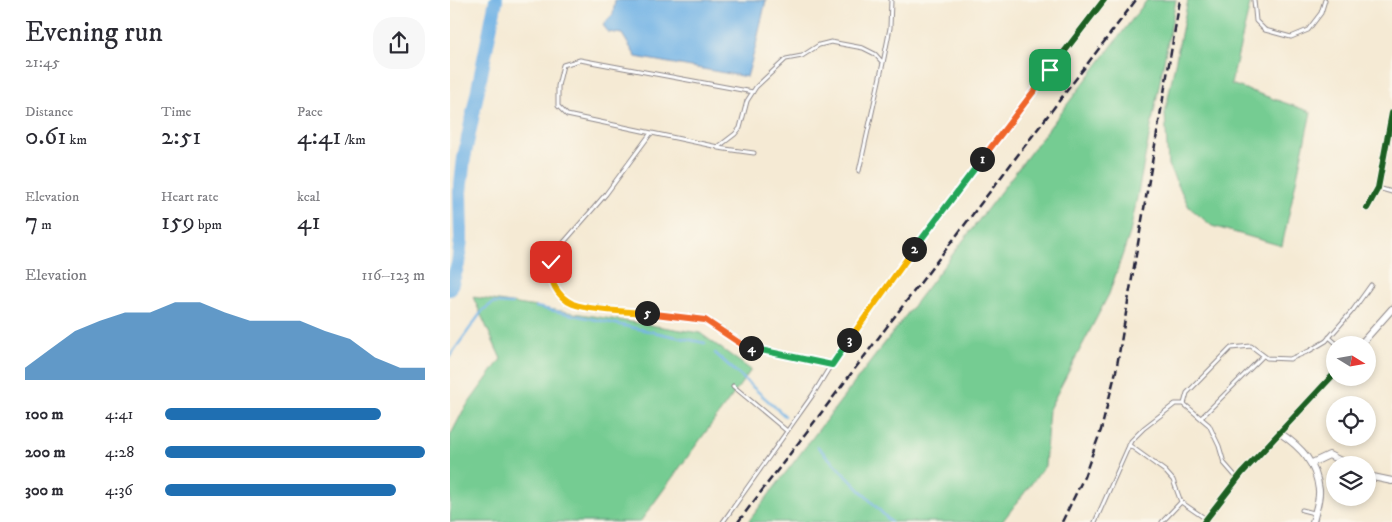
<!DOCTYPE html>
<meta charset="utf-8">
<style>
:root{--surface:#fff;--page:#f7f7f7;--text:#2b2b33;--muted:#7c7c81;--accent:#1f6fb2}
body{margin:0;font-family:"IM FELL DW Pica",serif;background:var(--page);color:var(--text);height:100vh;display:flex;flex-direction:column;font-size:19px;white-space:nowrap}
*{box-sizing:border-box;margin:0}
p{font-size:16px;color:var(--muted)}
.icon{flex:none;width:28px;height:28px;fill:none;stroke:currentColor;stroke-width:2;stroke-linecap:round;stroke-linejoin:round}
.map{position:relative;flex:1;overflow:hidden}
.details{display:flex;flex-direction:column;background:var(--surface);width:450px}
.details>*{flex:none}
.needle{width:32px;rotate:101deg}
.buttons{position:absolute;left:876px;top:336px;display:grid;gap:10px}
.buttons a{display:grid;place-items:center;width:50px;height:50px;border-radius:50%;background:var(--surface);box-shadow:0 2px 8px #0003;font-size:25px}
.pin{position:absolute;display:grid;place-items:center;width:42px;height:42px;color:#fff;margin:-21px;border-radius:10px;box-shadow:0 2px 8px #0006}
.km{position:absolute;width:25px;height:25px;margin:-12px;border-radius:50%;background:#222;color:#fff;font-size:14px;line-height:25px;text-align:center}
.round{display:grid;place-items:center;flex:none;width:52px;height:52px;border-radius:20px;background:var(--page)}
.overview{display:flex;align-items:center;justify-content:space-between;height:85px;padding:0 25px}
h1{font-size:28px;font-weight:600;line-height:38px}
.figures{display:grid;grid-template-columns:repeat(3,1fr);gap:8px;height:85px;padding:5px 25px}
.figures div{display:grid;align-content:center}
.figures b{font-size:25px;font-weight:600}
.figures small{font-size:14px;font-weight:400}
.figures p{font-size:14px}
.chart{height:140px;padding:10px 25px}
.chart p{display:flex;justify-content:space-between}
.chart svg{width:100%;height:90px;margin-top:5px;fill:var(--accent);opacity:.7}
ul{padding:0 25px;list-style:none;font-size:16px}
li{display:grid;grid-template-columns:80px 60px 1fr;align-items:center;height:38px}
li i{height:12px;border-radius:6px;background:var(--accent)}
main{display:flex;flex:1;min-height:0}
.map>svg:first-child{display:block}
.green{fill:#74cc92;stroke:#4b7766}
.water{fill:#71b2e5;stroke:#4a6a90}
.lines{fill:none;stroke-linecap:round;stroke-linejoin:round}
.stream{stroke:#71b2e5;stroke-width:2.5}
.river{stroke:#71b2e5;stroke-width:14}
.service-casing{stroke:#8c8688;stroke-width:5}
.minor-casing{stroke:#8c8688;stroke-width:8}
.service{stroke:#fff;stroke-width:3}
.minor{stroke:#fff;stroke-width:6}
.rail{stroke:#22223b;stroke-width:2.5;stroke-dasharray:8 4;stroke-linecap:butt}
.cycleway-casing{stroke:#fbf7ec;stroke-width:9}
.cycleway{stroke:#1b5e20;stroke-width:6}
.split-1-casing{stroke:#fff;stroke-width:10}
.split-2-casing{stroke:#fff;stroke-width:10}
.split-3-casing{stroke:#fff;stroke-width:10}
.split-4-casing{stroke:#fff;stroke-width:10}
.split-5-casing{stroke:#fff;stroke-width:10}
.split-6-casing{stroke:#fff;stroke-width:10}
.split-1{stroke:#f0652b;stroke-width:6}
.split-2{stroke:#22a559;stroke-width:6}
.split-3{stroke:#f5b400;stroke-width:6}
.split-4{stroke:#22a559;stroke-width:6}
.split-5{stroke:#f0652b;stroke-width:6}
.split-6{stroke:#f5b400;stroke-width:6}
</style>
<main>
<section class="details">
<div class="overview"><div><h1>Evening run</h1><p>21:45</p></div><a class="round"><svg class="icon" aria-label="share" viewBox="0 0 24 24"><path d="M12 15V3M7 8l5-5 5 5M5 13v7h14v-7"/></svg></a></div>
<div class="figures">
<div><p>Distance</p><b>0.61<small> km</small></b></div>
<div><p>Time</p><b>2:51</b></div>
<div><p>Pace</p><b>4:41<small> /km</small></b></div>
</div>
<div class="figures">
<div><p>Elevation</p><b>7<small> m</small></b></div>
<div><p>Heart rate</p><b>159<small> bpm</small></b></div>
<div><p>kcal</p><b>41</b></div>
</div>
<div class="chart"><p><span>Elevation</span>116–123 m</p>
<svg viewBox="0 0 160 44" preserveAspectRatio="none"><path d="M0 44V38L10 29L20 20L30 15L40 11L50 11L60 6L70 6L80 11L90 15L100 15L110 15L120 20L130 24L140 33L150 38L160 38V44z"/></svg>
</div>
<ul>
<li><b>100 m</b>4:41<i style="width:83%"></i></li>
<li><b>200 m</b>4:28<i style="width:100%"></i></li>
<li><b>300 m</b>4:36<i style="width:89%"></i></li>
</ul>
</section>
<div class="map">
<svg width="942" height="522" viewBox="0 0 942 522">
<rect width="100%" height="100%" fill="#fbf7ec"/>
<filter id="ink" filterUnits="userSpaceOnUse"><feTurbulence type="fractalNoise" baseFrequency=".02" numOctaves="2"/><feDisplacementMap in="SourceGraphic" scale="10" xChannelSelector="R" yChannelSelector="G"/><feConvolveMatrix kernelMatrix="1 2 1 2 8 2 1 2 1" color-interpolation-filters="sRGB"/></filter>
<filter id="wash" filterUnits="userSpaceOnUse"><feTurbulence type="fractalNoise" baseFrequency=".0096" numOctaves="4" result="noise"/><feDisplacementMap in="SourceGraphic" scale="20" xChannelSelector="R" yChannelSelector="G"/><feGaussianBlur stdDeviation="1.12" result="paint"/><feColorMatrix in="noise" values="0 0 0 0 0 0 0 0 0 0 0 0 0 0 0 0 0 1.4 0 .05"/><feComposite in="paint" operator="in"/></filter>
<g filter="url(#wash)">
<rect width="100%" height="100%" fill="#f5ead4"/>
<path class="green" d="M697,0H726L680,233L659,294L599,409L595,466L552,522H298Z
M738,0H801L781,84L861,112L832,246L762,226L739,207L718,165L715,113Z
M23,297L250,333L301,370L190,522H0V436L13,411L51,359Z"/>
<path class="water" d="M165,0H316L305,49L297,77L186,57L172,34L158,32L153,25L163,14Z"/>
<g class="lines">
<path class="stream" d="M86,307L255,343
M265,353L335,416
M0,356L33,310L43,303L62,304
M367,446L441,522"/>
<path class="river" d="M0,289L8,264L11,239L10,192L14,158L46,0"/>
</g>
</g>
<g filter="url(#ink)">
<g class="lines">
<defs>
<path id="service" d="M804,0L806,21L815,30L841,37L858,30L871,13L875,0
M433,63L440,28L441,0
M303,92L130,60L113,65L108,86V106L117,115L268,147L285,134L290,128L297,101L306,87L336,59L352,56L369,45L381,42L413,48L425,54L433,63L409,171
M268,148L304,153
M928,188L942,192
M135,307L117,301L107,291L99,271L102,256L156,194L201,133
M879,337L888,345
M283,386L337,431
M734,404L737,393L781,348L801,346L817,358L840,359L859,351L876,341L903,310L921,285
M751,418L813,356
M679,445L715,471L723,480L731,502L712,522
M731,502L756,519
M852,510L864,513
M273,522L362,396L381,365
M645,522L681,441L694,428L725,404H734L759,425L769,446L774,463L787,478"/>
<path id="minor" d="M917,208L928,188L942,113
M136,307L255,320L298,347L382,365L486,219L654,0
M910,345L942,309
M830,433C852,448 866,463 869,490C870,500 865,512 863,522
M862,463L879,455L891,461L894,465
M918,476L942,481
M754,522L792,473L885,373"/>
</defs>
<use href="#service" class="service-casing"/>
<use href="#minor" class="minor-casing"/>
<use href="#service" class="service"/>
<use href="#minor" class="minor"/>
<path class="rail" d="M288,522L686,0
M612,522L634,477L651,430L666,371L730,0"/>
<defs>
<path id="cycleway" d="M917,208L928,188L942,113
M136,307L255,320L298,347L382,365L486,219L654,0
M754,522L792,473L885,373"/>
</defs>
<use href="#cycleway" class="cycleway-casing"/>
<use href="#cycleway" class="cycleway"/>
</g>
</g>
<g class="lines" filter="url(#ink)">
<defs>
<path id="split-1" d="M532,159L600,70"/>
<path id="split-2" d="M464,249L532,159"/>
<path id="split-3" d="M399,340L464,249"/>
<path id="split-4" d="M301,348L382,365L399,340"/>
<path id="split-5" d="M197,313L255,320L291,344L301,348"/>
<path id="split-6" d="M101,262C98,279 107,297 123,304C139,310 178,312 197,313"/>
</defs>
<use href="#split-1" class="split-1-casing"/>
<use href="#split-2" class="split-2-casing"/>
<use href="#split-3" class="split-3-casing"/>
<use href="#split-4" class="split-4-casing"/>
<use href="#split-5" class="split-5-casing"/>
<use href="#split-6" class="split-6-casing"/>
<use href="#split-1" class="split-1"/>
<use href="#split-2" class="split-2"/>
<use href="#split-3" class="split-3"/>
<use href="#split-4" class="split-4"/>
<use href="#split-5" class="split-5"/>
<use href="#split-6" class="split-6"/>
</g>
</svg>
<div class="buttons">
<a><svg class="needle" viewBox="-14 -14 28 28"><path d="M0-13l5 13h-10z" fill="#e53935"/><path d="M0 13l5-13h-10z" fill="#7c7c81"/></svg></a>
<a><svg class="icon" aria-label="locate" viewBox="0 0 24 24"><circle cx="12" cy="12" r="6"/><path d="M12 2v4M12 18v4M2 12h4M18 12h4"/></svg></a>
<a><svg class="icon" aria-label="layers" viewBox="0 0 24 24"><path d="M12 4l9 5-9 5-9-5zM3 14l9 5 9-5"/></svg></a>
</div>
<div class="pin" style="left:600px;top:70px;background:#1e9e55"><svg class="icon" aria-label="arrive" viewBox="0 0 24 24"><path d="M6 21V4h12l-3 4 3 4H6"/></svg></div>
<div class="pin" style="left:101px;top:262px;background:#d93025"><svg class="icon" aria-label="check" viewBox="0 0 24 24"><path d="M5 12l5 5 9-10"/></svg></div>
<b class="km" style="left:532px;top:159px">1</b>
<b class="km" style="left:464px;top:249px">2</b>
<b class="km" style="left:399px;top:340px">3</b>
<b class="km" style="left:301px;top:348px">4</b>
<b class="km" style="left:197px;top:313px">5</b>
</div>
</main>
